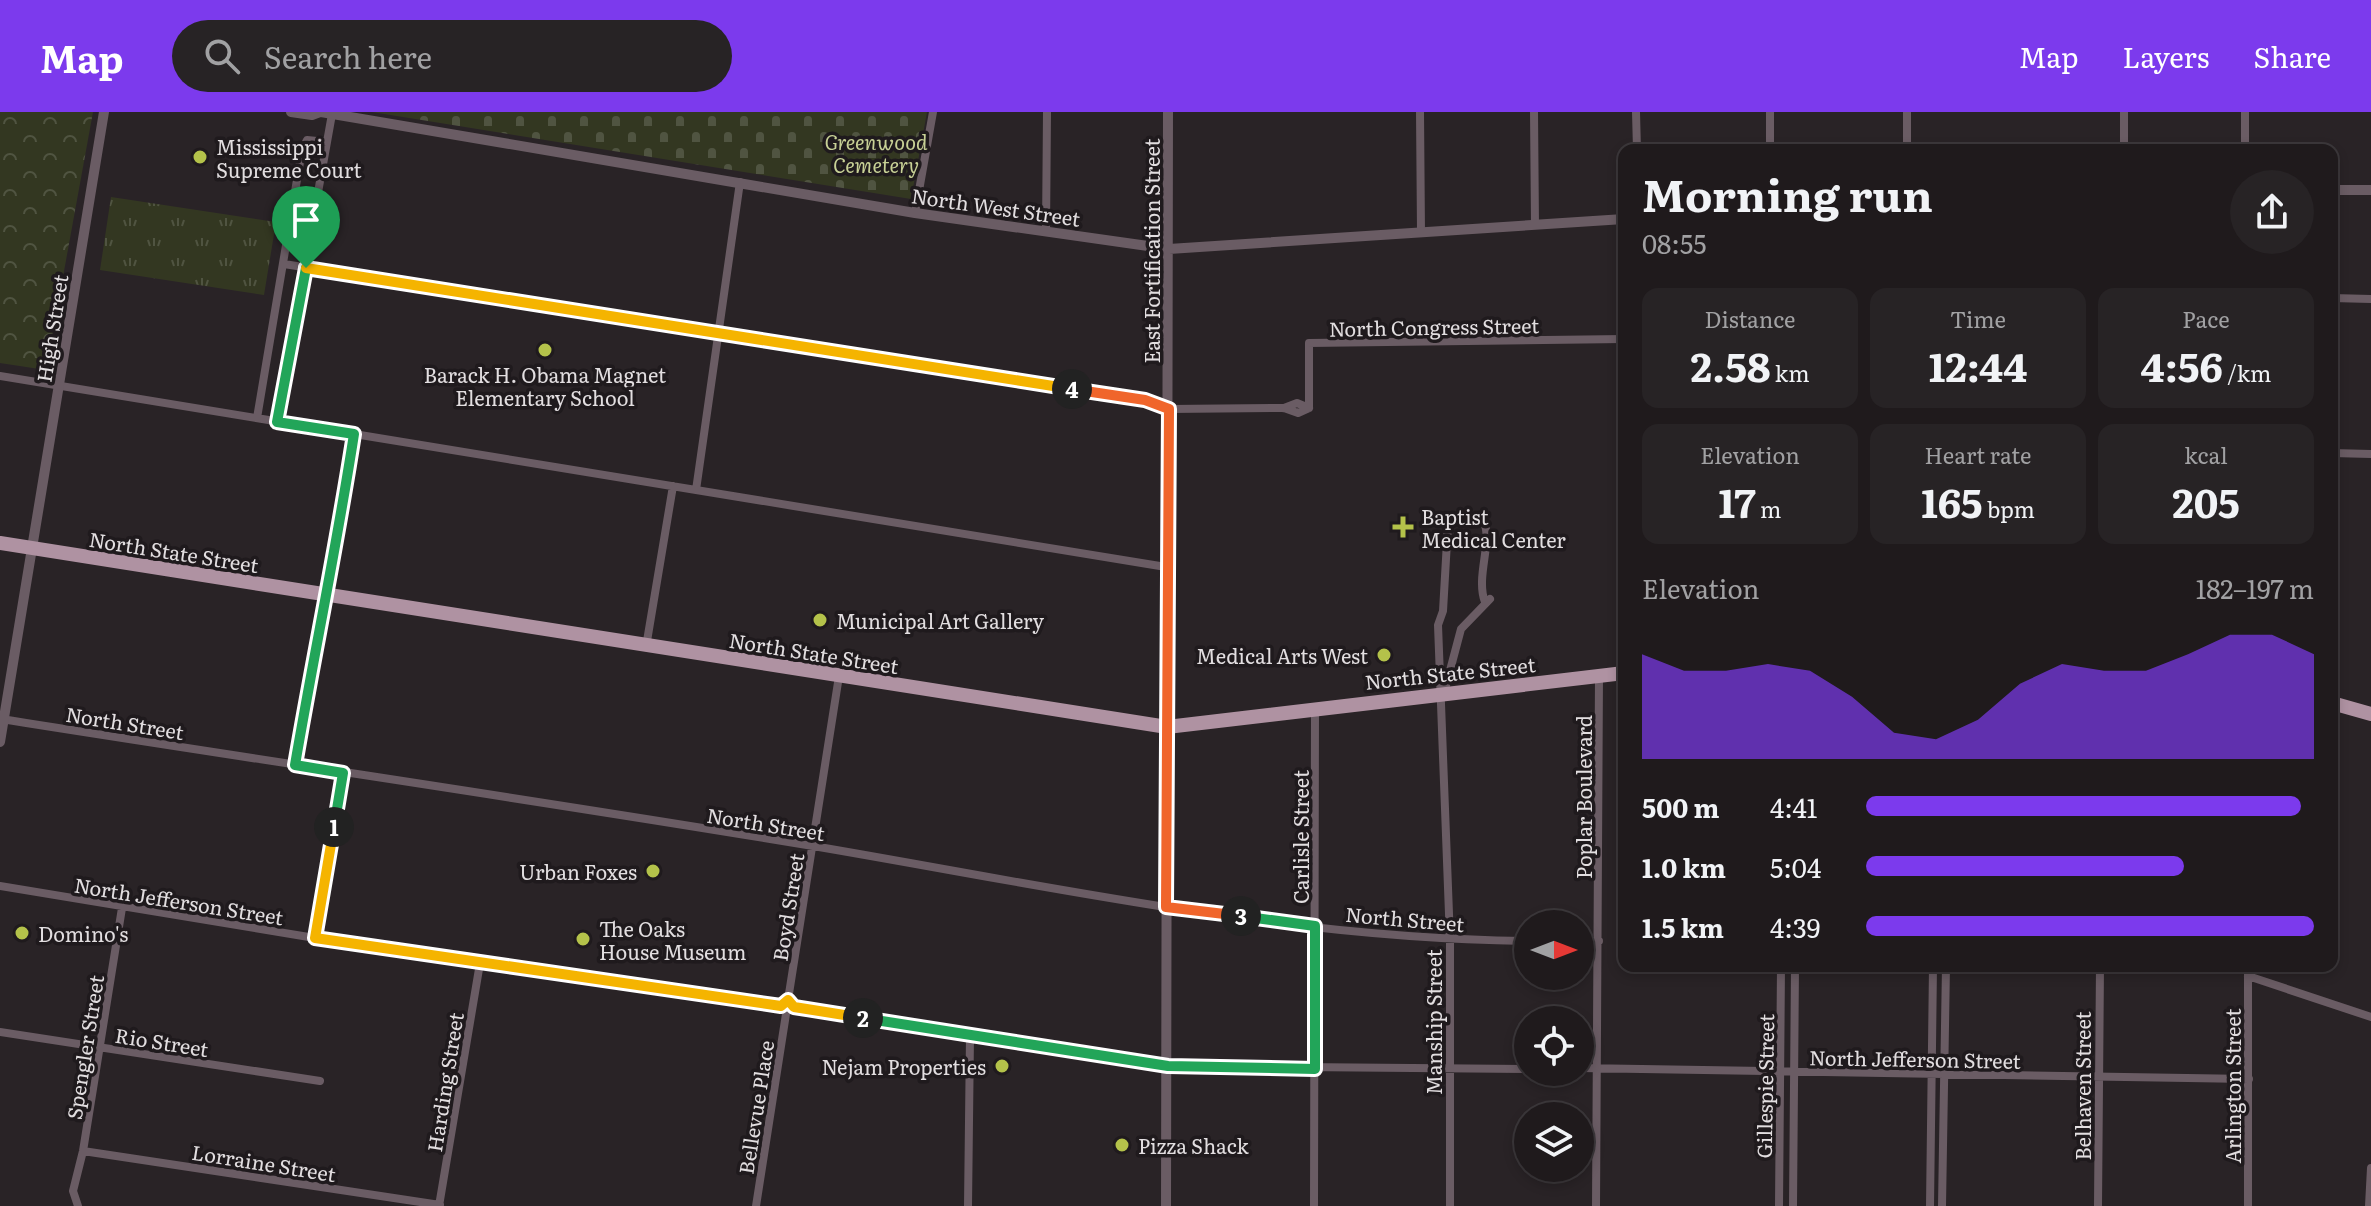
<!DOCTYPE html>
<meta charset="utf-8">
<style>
:root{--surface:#1f1a1c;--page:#272325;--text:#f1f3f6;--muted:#a1a1a3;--line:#3c383b;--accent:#7c3aed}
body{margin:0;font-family:Literata,serif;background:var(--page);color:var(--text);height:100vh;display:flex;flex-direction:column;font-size:30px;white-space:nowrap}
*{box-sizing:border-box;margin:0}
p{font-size:26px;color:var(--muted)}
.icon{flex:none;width:44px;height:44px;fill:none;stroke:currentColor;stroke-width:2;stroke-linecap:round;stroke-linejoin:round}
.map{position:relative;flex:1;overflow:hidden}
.panel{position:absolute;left:1618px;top:32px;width:720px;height:828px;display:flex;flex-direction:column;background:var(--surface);border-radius:16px;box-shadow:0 4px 12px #0003,0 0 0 2px var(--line)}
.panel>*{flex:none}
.needle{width:52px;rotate:90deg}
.controls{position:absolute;left:1514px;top:798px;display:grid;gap:16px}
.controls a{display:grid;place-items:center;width:80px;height:80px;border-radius:50%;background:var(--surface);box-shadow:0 4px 12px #0003,0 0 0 2px var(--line);font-size:40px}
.pin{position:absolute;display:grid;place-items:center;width:68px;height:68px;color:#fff;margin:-82px -34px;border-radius:50% 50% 50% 0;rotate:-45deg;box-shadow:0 0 8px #0007}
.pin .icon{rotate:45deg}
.km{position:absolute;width:40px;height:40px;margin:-20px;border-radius:50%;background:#222;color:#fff;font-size:22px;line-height:40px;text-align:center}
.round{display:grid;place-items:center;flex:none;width:84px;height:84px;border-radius:42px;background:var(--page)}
.headline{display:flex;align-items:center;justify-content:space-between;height:136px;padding:0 24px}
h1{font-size:44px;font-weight:700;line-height:60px}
.figures{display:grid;grid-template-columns:repeat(3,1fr);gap:12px;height:136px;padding:8px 24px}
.figures div{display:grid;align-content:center;border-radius:16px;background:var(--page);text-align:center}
.figures b{font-size:40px;font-weight:700}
.figures small{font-size:22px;font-weight:400}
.figures p{font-size:22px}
.chart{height:224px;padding:16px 24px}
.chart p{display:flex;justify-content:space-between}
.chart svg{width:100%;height:144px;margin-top:8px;fill:var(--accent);opacity:.7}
ul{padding:0 24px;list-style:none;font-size:26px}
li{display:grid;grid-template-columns:128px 96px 1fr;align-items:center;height:60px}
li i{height:20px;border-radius:10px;background:var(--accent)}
header{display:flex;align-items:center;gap:48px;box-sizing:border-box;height:112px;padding:0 40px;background:var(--accent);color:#fff}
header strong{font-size:38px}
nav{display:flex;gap:44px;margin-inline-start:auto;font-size:28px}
.search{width:560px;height:72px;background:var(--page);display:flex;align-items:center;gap:20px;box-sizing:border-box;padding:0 28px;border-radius:44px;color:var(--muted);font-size:30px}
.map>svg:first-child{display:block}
.grass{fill:url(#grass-tufts)}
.cemetery{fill:url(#cemetery-stones)}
.park{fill:url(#park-crowns)}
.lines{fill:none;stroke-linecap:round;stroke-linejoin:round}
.minor{stroke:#6a5c64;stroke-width:8}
.tertiary{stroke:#6a5c64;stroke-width:10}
.primary{stroke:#af92a2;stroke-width:14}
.split-1-casing{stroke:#fff;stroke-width:16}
.split-2-casing{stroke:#fff;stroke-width:16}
.split-3-casing{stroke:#fff;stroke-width:16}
.split-4-casing{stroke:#fff;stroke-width:16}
.split-5-casing{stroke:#fff;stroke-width:16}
.split-1{stroke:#22a559;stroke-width:10}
.split-2{stroke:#f5b400;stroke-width:10}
.split-3{stroke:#22a559;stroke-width:10}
.split-4{stroke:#f0652b;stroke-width:10}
.split-5{stroke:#f5b400;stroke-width:10}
.poi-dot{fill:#b4c24a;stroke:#1f1a1d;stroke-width:3}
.labels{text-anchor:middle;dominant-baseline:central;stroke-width:7;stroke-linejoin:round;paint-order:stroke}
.park-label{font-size:20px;font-style:italic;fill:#c8d196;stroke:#1f1a1d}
.poi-label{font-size:20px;fill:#e2dee0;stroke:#1f1a1d;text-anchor:start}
.street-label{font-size:20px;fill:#e2dee0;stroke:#1f1a1d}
</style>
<header>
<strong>Map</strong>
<div class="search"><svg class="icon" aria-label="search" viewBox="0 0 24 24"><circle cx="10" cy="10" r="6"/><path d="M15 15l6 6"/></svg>Search here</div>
<nav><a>Map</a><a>Layers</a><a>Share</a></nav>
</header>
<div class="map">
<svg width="2371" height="1094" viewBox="0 0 2371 1094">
<defs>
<pattern id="grass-tufts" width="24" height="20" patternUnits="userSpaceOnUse" patternTransform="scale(2)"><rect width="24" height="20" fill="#333721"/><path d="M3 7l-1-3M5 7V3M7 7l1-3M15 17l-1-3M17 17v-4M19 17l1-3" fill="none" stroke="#505441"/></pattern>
<pattern id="cemetery-stones" width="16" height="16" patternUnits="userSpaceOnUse" patternTransform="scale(2)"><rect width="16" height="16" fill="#333721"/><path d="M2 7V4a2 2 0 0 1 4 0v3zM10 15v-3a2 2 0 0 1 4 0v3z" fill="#505441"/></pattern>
<pattern id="park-crowns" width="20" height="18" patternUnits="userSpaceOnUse" patternTransform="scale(2)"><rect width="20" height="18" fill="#333721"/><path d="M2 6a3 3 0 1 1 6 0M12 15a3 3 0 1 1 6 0" fill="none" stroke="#505441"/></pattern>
</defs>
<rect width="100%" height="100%" fill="#292326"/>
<path class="grass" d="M111,85L276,110L264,183L100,158Z"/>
<path class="cemetery" d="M372,0H927L911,87Z"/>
<path class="park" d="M0,0H93L46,258L0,251Z"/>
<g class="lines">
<path class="minor" d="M1420,0L1421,120
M1534,0L1535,113
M1636,0L1637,38
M1770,0V38
M2124,0V38
M1907,38V0
M2245,38V0
M915,101L933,0
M1046,119L1047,0
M284,152L1145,288L1169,297L1284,296L1298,301L1309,296
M2332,186L2371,187
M0,264L1166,455
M1284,296L1297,291L1309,296
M1309,296V231L1624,227
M257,306L302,38L307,28L327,30
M277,310L332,2
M2332,341L2371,342
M696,378L740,70
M646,535L673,374
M1444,581L1461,517L1490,487
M1,607C272,650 543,689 813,734C1049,774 1288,827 1528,829
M295,653C314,542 337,433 354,322
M0,774L315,826L781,894
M315,826L343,661
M1580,829H1599
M2248,864L2371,905
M788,888L839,564
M794,895L1168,954L1528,957
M0,920L320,969
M1580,956L2249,967
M83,1039L440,1093
M78,1094L73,1079L83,1039L122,796
M439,1094L480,851
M756,1094L786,902
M968,1094L970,924
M1314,1094L1315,596
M1450,1094V828L1438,513L1443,499L1448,412L1459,402L1479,404C1498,420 1474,462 1485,490
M1596,1094L1599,564
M1779,1094L1781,854
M1793,1094L1795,854
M1930,1094L1933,854
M1942,1094L1946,854
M2098,1094L2100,854
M2248,1094V854
M2369,1094L2371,1056"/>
<path class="tertiary" d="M291,0L312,3L320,0
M321,0L915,101L1169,137L1624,107
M2332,78H2371
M0,630L104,0
M1166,1094L1168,0"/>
<path class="primary" d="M0,431L1167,615L1624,561
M2332,591L2371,602"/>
</g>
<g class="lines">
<defs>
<path id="split-1" d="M306,156L277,310L354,322C337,433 314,542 295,653L343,661L334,715"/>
<path id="split-2" d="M334,715L315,826L781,894L788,888L794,895L863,906"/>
<path id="split-3" d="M863,906L1168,954L1315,957V814L1241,804"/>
<path id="split-4" d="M1072,277L1145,288L1169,297L1166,795L1241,804"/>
<path id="split-5" d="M306,156L1072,277"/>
</defs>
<use href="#split-1" class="split-1-casing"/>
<use href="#split-2" class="split-2-casing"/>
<use href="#split-3" class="split-3-casing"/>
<use href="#split-4" class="split-4-casing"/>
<use href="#split-5" class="split-5-casing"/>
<use href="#split-1" class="split-1"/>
<use href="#split-2" class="split-2"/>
<use href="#split-3" class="split-3"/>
<use href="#split-4" class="split-4"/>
<use href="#split-5" class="split-5"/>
</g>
<g class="poi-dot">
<circle cx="200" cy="45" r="8"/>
<circle cx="545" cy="238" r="8"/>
<path d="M1399 403h8v8h8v8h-8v8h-8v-8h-8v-8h8z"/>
<circle cx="820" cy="508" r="8"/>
<circle cx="1384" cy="543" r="8"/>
<circle cx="653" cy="759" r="8"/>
<circle cx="22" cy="821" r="8"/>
<circle cx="583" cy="827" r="8"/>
<circle cx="1002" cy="954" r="8"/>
<circle cx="1122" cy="1033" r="8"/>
</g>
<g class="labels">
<g class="park-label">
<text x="876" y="29">Greenwood<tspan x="876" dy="23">Cemetery</tspan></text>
</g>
<g class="poi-label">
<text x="216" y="34">Mississippi<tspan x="216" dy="23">Supreme Court</tspan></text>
<text x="545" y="262" text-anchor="middle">Barack H. Obama Magnet<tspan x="545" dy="23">Elementary School</tspan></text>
<text x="1421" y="404">Baptist<tspan x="1421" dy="23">Medical Center</tspan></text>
<text x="836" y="508">Municipal Art Gallery</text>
<text x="1368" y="543" text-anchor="end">Medical Arts West</text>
<text x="637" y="759" text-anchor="end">Urban Foxes</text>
<text x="599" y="816">The Oaks<tspan x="599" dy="23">House Museum</tspan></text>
<text x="38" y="821">Domino's</text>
<text x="986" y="954" text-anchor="end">Nejam Properties</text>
<text x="1138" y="1033">Pizza Shack</text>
</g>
<g class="street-label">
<text transform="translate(996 94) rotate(8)">North West Street</text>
<text transform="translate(1151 139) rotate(-90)">East Fortification Street</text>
<text transform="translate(1434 214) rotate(-1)">North Congress Street</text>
<text transform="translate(51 216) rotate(-81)">High Street</text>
<text transform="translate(174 439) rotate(9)">North State Street</text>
<text transform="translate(814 540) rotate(9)">North State Street</text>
<text transform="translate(1450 560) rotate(-6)">North State Street</text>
<text transform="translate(125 610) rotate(9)">North Street</text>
<text transform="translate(1583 685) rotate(-90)">Poplar Boulevard</text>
<text transform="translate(766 711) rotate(9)">North Street</text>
<text transform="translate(1300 725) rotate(-90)">Carlisle Street</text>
<text transform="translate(179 788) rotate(9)">North Jefferson Street</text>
<text transform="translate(787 795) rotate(-81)">Boyd Street</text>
<text transform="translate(1405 806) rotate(5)">North Street</text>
<text transform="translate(1433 910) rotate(-90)">Manship Street</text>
<text transform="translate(162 929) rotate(9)">Rio Street</text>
<text transform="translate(84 935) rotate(-81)">Spengler Street</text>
<text transform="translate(1915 946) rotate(1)">North Jefferson Street</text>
<text transform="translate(444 970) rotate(-81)">Harding Street</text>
<text transform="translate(1764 974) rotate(-89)">Gillespie Street</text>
<text transform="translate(2082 974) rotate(-90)">Belhaven Street</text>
<text transform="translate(2232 974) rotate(-90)">Arlington Street</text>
<text transform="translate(755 995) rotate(-81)">Bellevue Place</text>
<text transform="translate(264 1050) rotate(9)">Lorraine Street</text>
</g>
</g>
</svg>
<div class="controls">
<a><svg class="needle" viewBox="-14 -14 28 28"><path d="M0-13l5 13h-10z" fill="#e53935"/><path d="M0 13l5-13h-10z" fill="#a1a1a3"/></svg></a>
<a><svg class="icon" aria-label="locate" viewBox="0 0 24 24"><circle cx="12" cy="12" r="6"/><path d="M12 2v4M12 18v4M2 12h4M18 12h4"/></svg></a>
<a><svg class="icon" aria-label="layers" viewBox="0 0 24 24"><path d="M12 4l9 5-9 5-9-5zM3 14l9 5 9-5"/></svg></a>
</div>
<div class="pin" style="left:306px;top:156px;background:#1e9e55"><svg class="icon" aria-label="arrive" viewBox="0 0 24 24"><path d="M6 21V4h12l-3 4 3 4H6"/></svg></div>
<b class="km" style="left:334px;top:715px">1</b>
<b class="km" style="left:863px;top:906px">2</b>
<b class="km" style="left:1241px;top:804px">3</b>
<b class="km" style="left:1072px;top:277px">4</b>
<section class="panel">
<div class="headline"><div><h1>Morning run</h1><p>08:55</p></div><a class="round"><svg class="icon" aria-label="share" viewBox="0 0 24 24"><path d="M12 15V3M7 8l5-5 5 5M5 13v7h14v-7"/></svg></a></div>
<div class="figures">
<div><p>Distance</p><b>2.58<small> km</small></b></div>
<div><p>Time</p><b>12:44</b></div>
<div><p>Pace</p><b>4:56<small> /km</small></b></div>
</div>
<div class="figures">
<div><p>Elevation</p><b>17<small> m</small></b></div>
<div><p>Heart rate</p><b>165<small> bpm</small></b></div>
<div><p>kcal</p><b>205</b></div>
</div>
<div class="chart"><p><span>Elevation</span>182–197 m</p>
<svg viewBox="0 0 160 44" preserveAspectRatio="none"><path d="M0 44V12L10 17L20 17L30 15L40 17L50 25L60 36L70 38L80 32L90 21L100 15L110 17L120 17L130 12L140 6L150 6L160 12V44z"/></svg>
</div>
<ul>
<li><b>500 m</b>4:41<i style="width:97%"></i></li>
<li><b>1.0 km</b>5:04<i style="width:71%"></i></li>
<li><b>1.5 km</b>4:39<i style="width:100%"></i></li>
</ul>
</section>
</div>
